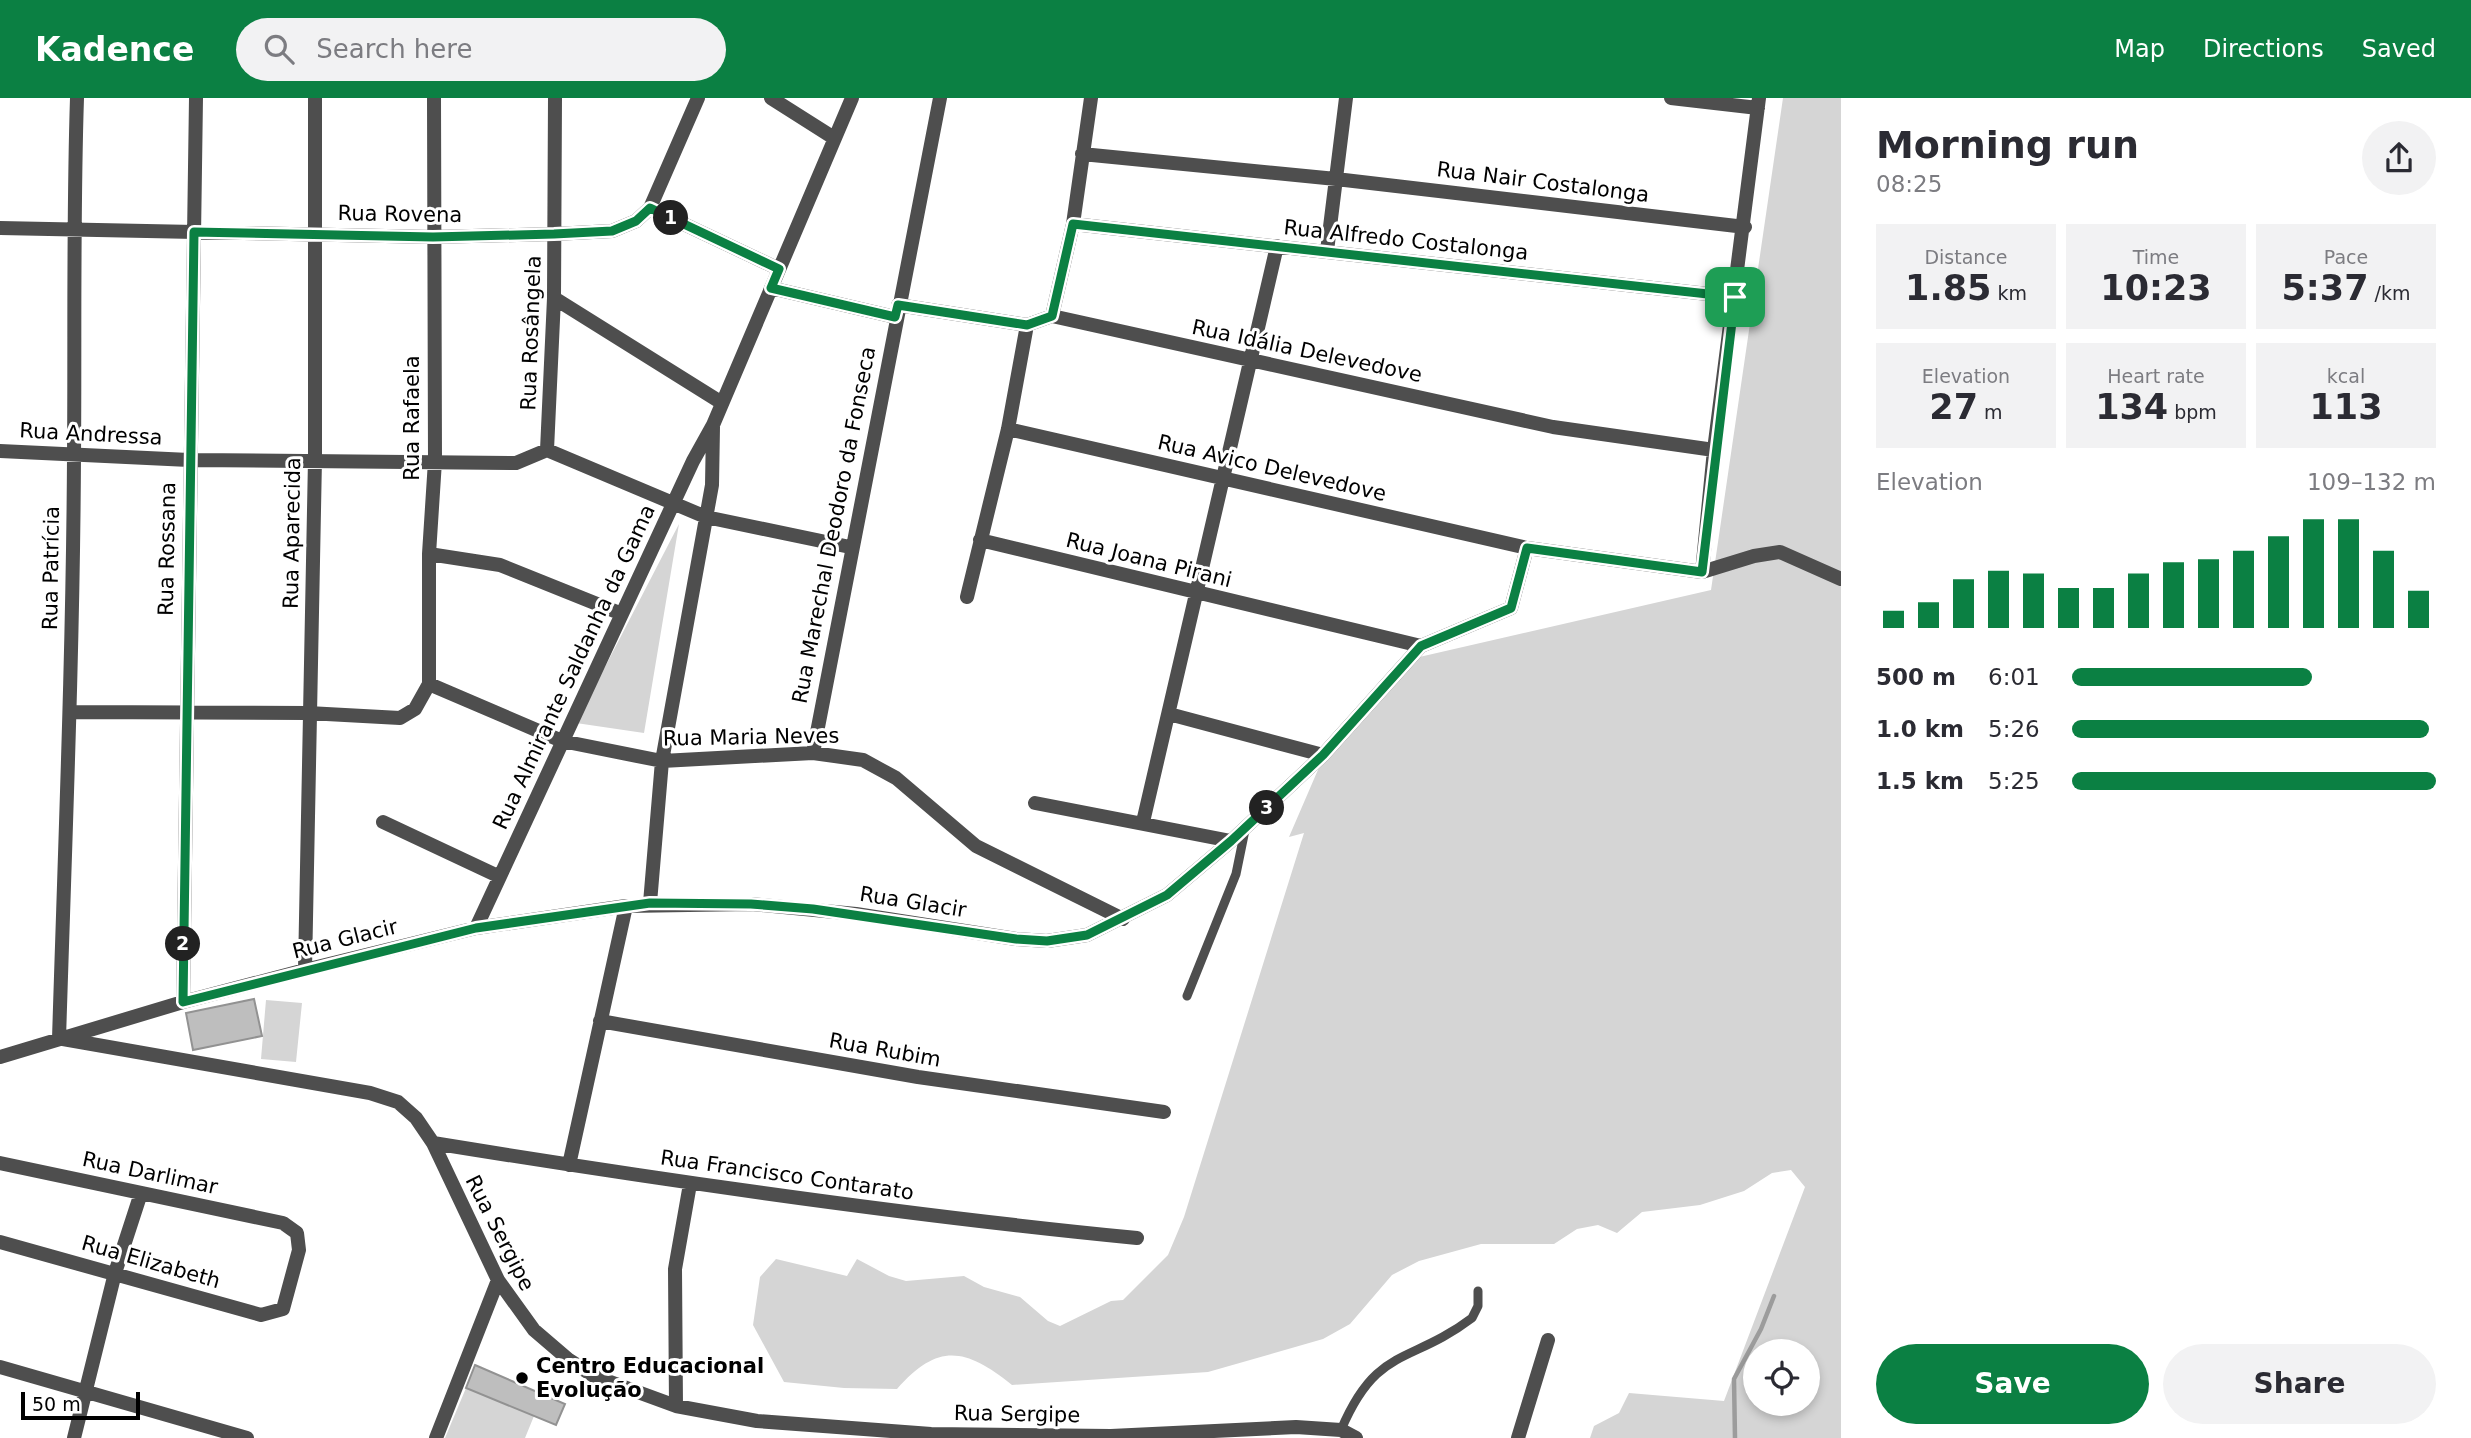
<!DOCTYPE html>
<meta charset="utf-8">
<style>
:root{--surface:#fff;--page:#f2f2f3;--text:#2b2b33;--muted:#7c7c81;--accent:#0b8043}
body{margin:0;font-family:"DejaVu Sans",sans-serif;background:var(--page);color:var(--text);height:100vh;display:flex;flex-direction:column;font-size:26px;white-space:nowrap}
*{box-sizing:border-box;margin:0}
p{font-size:23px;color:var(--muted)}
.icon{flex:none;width:38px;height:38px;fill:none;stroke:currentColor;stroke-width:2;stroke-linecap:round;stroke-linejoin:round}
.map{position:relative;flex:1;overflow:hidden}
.sheet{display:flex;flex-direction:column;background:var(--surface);width:630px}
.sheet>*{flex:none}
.fabs{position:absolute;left:1743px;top:1241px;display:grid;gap:14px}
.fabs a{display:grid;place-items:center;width:77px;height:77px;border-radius:50%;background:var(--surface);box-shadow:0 4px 10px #0003;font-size:35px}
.scale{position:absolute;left:21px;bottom:18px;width:119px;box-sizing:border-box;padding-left:7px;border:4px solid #000;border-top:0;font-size:19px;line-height:24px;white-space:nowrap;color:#000;-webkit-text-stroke:5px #fff;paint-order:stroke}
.pin{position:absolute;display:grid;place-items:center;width:60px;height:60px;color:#fff;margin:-30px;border-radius:14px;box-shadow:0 4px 10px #0006}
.km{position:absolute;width:35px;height:35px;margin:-18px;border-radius:50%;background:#222;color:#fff;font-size:19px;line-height:35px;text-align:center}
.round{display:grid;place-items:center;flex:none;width:74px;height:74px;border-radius:37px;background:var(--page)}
.overview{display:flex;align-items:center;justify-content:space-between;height:119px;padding:0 35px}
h1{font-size:38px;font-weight:800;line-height:52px}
.figures{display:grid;grid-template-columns:repeat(3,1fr);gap:10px;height:119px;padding:7px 35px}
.figures div{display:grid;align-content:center;border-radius:0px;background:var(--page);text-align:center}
.figures b{font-size:35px;font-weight:800}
.figures small{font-size:19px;font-weight:400}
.figures p{font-size:19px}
.chart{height:196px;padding:14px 35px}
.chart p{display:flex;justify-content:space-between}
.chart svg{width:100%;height:126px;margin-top:7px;stroke:var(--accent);stroke-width:6}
.cta{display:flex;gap:14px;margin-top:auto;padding:14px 35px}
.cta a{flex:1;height:80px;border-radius:42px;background:var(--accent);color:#fff;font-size:28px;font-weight:800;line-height:80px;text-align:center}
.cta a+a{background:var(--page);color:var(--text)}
ul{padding:0 35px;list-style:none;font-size:23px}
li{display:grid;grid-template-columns:112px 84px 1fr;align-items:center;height:52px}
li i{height:18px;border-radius:9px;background:var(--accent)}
header{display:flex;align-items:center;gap:42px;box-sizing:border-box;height:98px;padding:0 35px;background:var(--accent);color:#fff}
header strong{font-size:33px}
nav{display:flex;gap:38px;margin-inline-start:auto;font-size:24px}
.search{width:490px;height:63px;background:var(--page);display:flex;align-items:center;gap:18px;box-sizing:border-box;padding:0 24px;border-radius:38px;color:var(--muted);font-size:26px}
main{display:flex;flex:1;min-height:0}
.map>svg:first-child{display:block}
.green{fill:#d5d5d5;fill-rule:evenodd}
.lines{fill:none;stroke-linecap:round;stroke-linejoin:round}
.stream{stroke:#9c9c9c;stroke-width:4.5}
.building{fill:#bebebe;stroke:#929292;stroke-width:2}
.lane{stroke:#4e4e4e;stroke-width:9}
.street{stroke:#4e4e4e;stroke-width:14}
.route-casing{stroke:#fff;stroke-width:14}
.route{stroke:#0b8043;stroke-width:9}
.poi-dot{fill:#000;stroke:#fff;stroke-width:2.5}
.labels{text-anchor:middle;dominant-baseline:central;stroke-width:6;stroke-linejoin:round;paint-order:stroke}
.street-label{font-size:21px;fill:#000;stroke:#fff}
.poi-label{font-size:21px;font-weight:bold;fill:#000;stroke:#fff;text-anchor:start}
</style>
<header>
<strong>Kadence</strong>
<div class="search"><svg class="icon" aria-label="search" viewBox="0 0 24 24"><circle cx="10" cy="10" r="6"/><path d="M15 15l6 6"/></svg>Search here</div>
<nav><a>Map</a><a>Directions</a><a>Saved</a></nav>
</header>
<main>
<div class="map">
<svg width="1841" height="1340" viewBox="0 0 1841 1340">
<rect width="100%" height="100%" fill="#fff"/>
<path class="green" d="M1783,0H1841V1340H1590L1594,1328L1619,1315L1629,1295L1724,1303L1805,1089L1791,1072L1772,1075L1744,1093L1700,1107L1642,1114L1617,1135L1598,1127L1577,1131L1554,1146H1481L1419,1163L1392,1177L1350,1226L1323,1241L1208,1274L1012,1287C966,1250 938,1244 897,1291L844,1290L784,1284L753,1227L760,1179L776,1161L847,1178L857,1161L889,1178L906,1183L964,1178L984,1189L1020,1199L1048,1223L1060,1228L1111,1203L1123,1202L1168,1157L1184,1119L1304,735L1289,739L1333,637L1402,563L1711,492ZM1755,1253H1808V1306H1755Z
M679,426L644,635L576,625Z
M266,902L302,905L296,964L261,961Z
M466,1290L534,1318L525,1340H445Z"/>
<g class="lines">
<path class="stream" d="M1735,1340L1734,1281L1761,1231L1774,1198"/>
</g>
<path class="building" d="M254,901L262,938L193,952L186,915Z
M475,1267L565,1306L556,1327L466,1290Z"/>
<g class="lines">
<path class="lane" d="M1187,898L1236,776L1245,732
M1341,1332C1377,1247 1410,1267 1472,1220L1478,1208V1193"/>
<path class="street" d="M771,0L834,40
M1671,0L1758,10
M1082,56L1336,81L1745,129
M650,110L698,0
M1073,126L1735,199
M0,130L433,139L554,136L612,133L636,123L650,110L779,171
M1327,153L1346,0
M771,190L895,219
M554,200L722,305
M898,207L1027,227L1052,218L1073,126L1091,0
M1052,218L1553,329L1714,352
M1008,331L1527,450L1702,474L1754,458L1780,454L1841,481
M547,352L706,419L850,449
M0,353L189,362L516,365L547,352L554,200L555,0
M980,442L1421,548
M429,456L500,467L622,516
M1702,474L1714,352L1759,0
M967,499L1008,331L1027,227
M429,586L562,643L662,663L813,655L863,662L896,680L976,748L1123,821
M70,614L308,615L400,620L415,611L429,586V456L435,363L434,0
M1169,616L1323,657
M813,655L940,0
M1035,705L1231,743
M383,724L498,778
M1143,724L1277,148
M650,805L662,663L712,387L713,329
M476,830L693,363L713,327L852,0
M305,872L315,361V0
M183,904L196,0
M600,923L918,979L1164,1014
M59,941C65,747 73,553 74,359C75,239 73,120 77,0
M63,941L370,995L398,1004L416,1020L433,1045L498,1182L534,1232L569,1262L594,1278L676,1308L757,1323L931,1336L1111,1338L1296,1329L1341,1332L1356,1340
M0,959L183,904L305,872L476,830L626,808L751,806L856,816L1016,841L1047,843L1087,837L1167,797L1231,743L1323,657L1421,548L1511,510L1527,450
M433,1045C667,1083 901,1117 1137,1140
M0,1065L283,1125L297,1135L299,1152L283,1211L261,1217L0,1144
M569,1067L626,808
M0,1269L247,1340
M676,1308L675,1171L690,1086
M74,1340L115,1175L141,1095
M436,1340L498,1182
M1518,1340L1548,1242"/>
</g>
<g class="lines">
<defs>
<path id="route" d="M650,110L779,171L771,190L895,219L898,207L1027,227L1052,218L1073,126L1735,199L1702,474L1527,450L1511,510L1421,548L1323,657L1231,743L1167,797L1087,837L1047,843L1016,841L813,811L751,806L650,805L476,830L183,904L194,134L433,139L554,136L612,133L636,123Z"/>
</defs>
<use href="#route" class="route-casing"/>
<use href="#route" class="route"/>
</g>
<circle class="poi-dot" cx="522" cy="1280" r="7"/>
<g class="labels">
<g class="street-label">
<text transform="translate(1543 84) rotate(7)">Rua Nair Costalonga</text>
<text transform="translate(400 116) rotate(1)">Rua Rovena</text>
<text transform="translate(1406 142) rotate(6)">Rua Alfredo Costalonga</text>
<text transform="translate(531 235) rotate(-88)">Rua Rosângela</text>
<text transform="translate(1307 253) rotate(12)">Rua Idália Delevedove</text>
<text transform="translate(412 320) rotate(-90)">Rua Rafaela</text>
<text transform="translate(91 336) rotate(3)">Rua Andressa</text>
<text transform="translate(1272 370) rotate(13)">Rua Avico Delevedove</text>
<text transform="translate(834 427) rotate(-79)">Rua Marechal Deodoro da Fonseca</text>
<text transform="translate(292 435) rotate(-89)">Rua Aparecida</text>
<text transform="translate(167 451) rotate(-89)">Rua Rossana</text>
<text transform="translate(1149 462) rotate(14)">Rua Joana Pirani</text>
<text transform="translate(51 470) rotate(-89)">Rua Patrícia</text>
<text transform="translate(574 569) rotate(-65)">Rua Almirante Saldanha da Gama</text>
<text transform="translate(751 639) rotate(-1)">Rua Maria Neves</text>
<text transform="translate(913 804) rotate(9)">Rua Glacir</text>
<text transform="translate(345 841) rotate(-14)">Rua Glacir</text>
<text transform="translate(885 952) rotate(10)">Rua Rubim</text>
<text transform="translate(150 1075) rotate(12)">Rua Darlimar</text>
<text transform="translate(787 1077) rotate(8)">Rua Francisco Contarato</text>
<text transform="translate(500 1135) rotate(63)">Rua Sergipe</text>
<text transform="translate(151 1164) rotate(16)">Rua Elizabeth</text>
<text transform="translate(1017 1316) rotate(1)">Rua Sergipe</text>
</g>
<g class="poi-label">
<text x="536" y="1268">Centro Educacional<tspan x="536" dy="24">Evolução</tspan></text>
</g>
</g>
</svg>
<div class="fabs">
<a><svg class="icon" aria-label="locate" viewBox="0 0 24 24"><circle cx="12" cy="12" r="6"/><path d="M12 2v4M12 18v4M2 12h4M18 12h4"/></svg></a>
</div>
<div class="scale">50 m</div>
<div class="pin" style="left:1735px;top:199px;background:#1e9e55"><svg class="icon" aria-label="arrive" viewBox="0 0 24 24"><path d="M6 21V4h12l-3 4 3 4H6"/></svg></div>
<b class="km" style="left:671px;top:120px">1</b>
<b class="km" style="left:183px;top:846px">2</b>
<b class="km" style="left:1267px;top:710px">3</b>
</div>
<section class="sheet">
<div class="overview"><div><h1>Morning run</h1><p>08:25</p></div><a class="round"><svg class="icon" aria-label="share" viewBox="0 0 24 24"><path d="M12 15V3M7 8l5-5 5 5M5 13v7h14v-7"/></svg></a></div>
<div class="figures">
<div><p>Distance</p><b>1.85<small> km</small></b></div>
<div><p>Time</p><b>10:23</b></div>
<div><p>Pace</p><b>5:37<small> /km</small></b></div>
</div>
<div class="figures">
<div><p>Elevation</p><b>27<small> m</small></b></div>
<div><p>Heart rate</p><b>134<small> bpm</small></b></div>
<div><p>kcal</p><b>113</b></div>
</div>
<div class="chart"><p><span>Elevation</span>109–132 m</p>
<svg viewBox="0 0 160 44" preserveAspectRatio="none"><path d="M5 44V38M15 44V35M25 44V27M35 44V24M45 44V25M55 44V30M65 44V30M75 44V25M85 44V21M95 44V20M105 44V17M115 44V12M125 44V6M135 44V6M145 44V17M155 44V31"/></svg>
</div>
<ul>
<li><b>500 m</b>6:01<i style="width:66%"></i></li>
<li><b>1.0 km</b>5:26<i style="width:98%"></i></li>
<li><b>1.5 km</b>5:25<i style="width:100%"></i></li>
</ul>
<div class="cta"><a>Save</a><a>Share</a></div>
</section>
</main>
